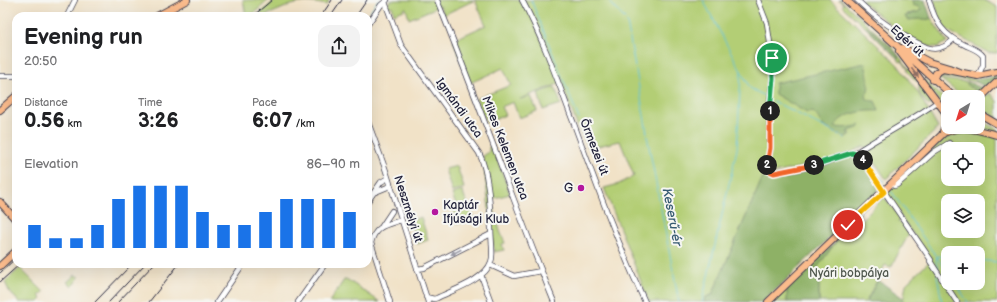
<!DOCTYPE html>
<meta charset="utf-8">
<style>
:root{--surface:#fff;--page:#f2f2f2;--text:#202124;--muted:#757577;--accent:#1a73e8}
body{margin:0;font-family:"Balsamiq Sans",sans-serif;background:var(--page);color:var(--text);height:100vh;display:flex;flex-direction:column;font-size:15px;white-space:nowrap}
*{box-sizing:border-box;margin:0}
p{font-size:13px;color:var(--muted)}
.icon{flex:none;width:22px;height:22px;fill:none;stroke:currentColor;stroke-width:2;stroke-linecap:round;stroke-linejoin:round}
.map{position:relative;flex:1;overflow:hidden}
.panel{position:absolute;left:12px;top:12px;width:360px;height:256px;display:flex;flex-direction:column;background:var(--surface);border-radius:12px;box-shadow:0 4px 16px #0002}
.panel>*{flex:none}
.needle{width:26px;rotate:218deg}
.tools{position:absolute;left:941px;top:90px;display:grid;gap:8px}
.tools a{display:grid;place-items:center;width:44px;height:44px;border-radius:8px;background:var(--surface);box-shadow:0 4px 16px #0002;font-size:20px}
.pin{position:absolute;display:grid;place-items:center;width:34px;height:34px;color:#fff;margin:-17px;border:2px solid #fff;border-radius:50%;box-shadow:0 1px 4px #0007}
.km{position:absolute;width:20px;height:20px;margin:-10px;border-radius:50%;background:#222;color:#fff;font-size:11px;line-height:20px;text-align:center}
.round{display:grid;place-items:center;flex:none;width:42px;height:42px;border-radius:12px;background:var(--page)}
.summary{display:flex;align-items:center;justify-content:space-between;height:68px;padding:0 12px}
h1{font-size:22px;font-weight:700;line-height:30px}
.metrics{display:grid;grid-template-columns:repeat(3,1fr);gap:6px;height:68px;padding:4px 12px}
.metrics div{display:grid;align-content:center}
.metrics b{font-size:20px;font-weight:700}
.metrics small{font-size:11px;font-weight:400}
.metrics p{font-size:11px}
.chart{height:112px;padding:8px 12px}
.chart p{display:flex;justify-content:space-between}
.chart svg{width:100%;height:72px;margin-top:4px;stroke:var(--accent);stroke-width:6}
.map>svg:first-child{display:block}
.green{fill:#b3ce74;stroke:#6a7858;fill-rule:evenodd}
.forest{fill:#8eb166;stroke:#586a50}
.lines{fill:none;stroke-linecap:round;stroke-linejoin:round}
.stream{stroke:#5dc4da;stroke-width:1}
.minor-casing{stroke:#413f50;stroke-width:6}
.major-casing{stroke:#413f50;stroke-width:8}
.minor{stroke:#fff;stroke-width:4.5}
.major{stroke:#fabb8c;stroke-width:6}
.tram{stroke:#22223b;stroke-width:1}
.rail{stroke:#22223b;stroke-width:1}
.oneway{fill:#8e6e64}
.oneway2{fill:#9c9ca7}
.split-1-casing{stroke:#fff;stroke-width:8}
.split-2-casing{stroke:#fff;stroke-width:8}
.split-3-casing{stroke:#fff;stroke-width:8}
.split-4-casing{stroke:#fff;stroke-width:8}
.split-5-casing{stroke:#fff;stroke-width:8}
.split-6-casing{stroke:#fff;stroke-width:8}
.split-1{stroke:#22a559;stroke-width:5}
.split-2{stroke:#f0652b;stroke-width:5}
.split-3{stroke:#f0652b;stroke-width:5}
.split-4{stroke:#22a559;stroke-width:5}
.split-5{stroke:#f5b400;stroke-width:5}
.split-6{stroke:#f5b400;stroke-width:5}
.poi-dot{fill:#b5179e;stroke:#f6f6f2;stroke-width:1.5}
.labels{text-anchor:middle;dominant-baseline:central;stroke-width:4;stroke-linejoin:round;paint-order:stroke}
.street-label{font-size:12px;fill:#22223b;stroke:#f6f6f2}
.poi-label{font-size:12px;fill:#22223b;stroke:#f6f6f2;text-anchor:end}
.park-label{font-size:12px;fill:#4e564c;stroke:#f6f6f2}
.water-label{font-size:13px;font-style:italic;fill:#375b73;stroke:#f6f6f2}
</style>
<div class="map">
<svg width="997" height="302" viewBox="0 0 997 302">
<rect width="100%" height="100%" fill="#f6f6f2"/>
<filter id="ink" filterUnits="userSpaceOnUse"><feTurbulence type="fractalNoise" baseFrequency=".025" numOctaves="2"/><feDisplacementMap in="SourceGraphic" scale="8" xChannelSelector="R" yChannelSelector="G"/><feConvolveMatrix kernelMatrix="1 2 1 2 8 2 1 2 1" color-interpolation-filters="sRGB"/></filter>
<filter id="wash" filterUnits="userSpaceOnUse"><feTurbulence type="fractalNoise" baseFrequency=".012" numOctaves="4" result="noise"/><feDisplacementMap in="SourceGraphic" scale="16" xChannelSelector="R" yChannelSelector="G"/><feGaussianBlur stdDeviation="0.9" result="paint"/><feColorMatrix in="noise" values="0 0 0 0 0 0 0 0 0 0 0 0 0 0 0 0 0 1.4 0 .05"/><feComposite in="paint" operator="in"/></filter>
<g filter="url(#wash)">
<rect width="100%" height="100%" fill="#f1e2c7"/>
<path class="green" d="M243,0H269L254,13L246,16Z
M275,0H329L327,5C316,3 306,1 295,4C282,7 271,16 257,16Z
M390,0H830L897,64L917,91L938,128L886,179L864,146C839,161 803,166 774,173L767,168L712,295L706,297L704,302H649L604,188L619,184L634,176L620,141L589,148L577,125L561,83L520,99L531,96L537,111L519,118L513,102L501,107L505,115L487,123L476,99L511,85L503,68L470,83L453,40L486,25L475,0L443,15L440,6L409,19L406,8L404,9V10L394,14L392,6L389,7L388,5Z
M839,0H841L892,47L919,81H916L907,71L908,69L902,61L900,62L898,59V56L895,52L868,27L866,28L842,6L844,4Z
M860,0H913L912,1L921,9L918,12L907,14L926,20L931,18L947,42L937,47H932L923,44L895,28Z
M934,0H984L997,7V53H989L945,29L939,17Z
M942,72C954,73 964,78 976,79V82L963,79L946,78L942,76Z
M938,75L945,80L968,82L967,84L976,89L971,97H963L937,76Z
M925,80L946,101L944,103L948,109V113L923,81Z
M921,83L933,100L929,106C924,100 915,91 921,83Z
M555,87L561,104L543,110L538,93Z
M990,93L997,101V118L978,107V103L987,95H988Z
M978,120L997,129V132L978,127Z
M968,130L997,137V302H903L906,284L931,260L884,192L895,183L947,136L955,132ZM950,142L953,143L956,149H978V179H969V180V179H948V149H953L949,144ZM948,201H978V231H948ZM948,253H978V283H948Z
M492,145L510,194L491,199L500,231L505,243L502,244L504,250L494,252L483,158V156L489,152V147Z
M457,166L464,188L452,192L445,169Z
M462,191L470,209H471L474,219L457,224L454,209L457,208L452,194Z
M884,197L900,217L898,222L900,223L904,222L910,232L891,267L885,265L866,302H819V281L816,269L838,239L859,222Z
M421,217L428,240L417,244L410,221Z
M20,268L44,292L39,296L42,299L39,302H19L9,291L5,282Z
M75,275L79,277L72,287L67,282Z
M346,279L348,280L380,302H329L344,280Z
M783,288L788,293L787,302H768Z"/>
<path class="forest" d="M913,0H925L931,18L926,20H922L920,19L907,20L905,16L918,12L921,9L919,7L913,5L912,1Z
M868,27L895,52L898,56V59L866,28Z
M865,63C867,74 872,86 866,95L867,99L872,101H875L879,111C866,110 840,113 835,127C843,128 853,128 860,124V127L847,132L851,134L844,138L823,126L817,116L813,112L807,113L775,94V83Z
M997,75V78L986,87L976,82V79L989,78Z
M968,82L984,89L977,97H971L975,89L969,87L967,84Z
M853,154C864,161 872,175 878,187L877,192L763,302H704L706,297L712,295L765,172L768,176L789,174L827,165L829,162Z
M838,239L816,269L819,281V302H787V289Z
M878,280L903,298V302H866Z"/>
<g class="lines">
<path class="stream" d="M531,0L562,77
M608,0L625,19
M703,0L750,88L768,98
M367,16L378,0
M627,22L635,67
M636,70L647,133
M563,79L579,119
M773,101L845,138
M647,136L679,302
M862,151L884,182
M891,191L936,256L948,257
M936,256L948,273
M937,257L936,261L938,270
M978,260L997,262
M937,275L942,302
M955,283L968,302
M702,302L737,149L741,71"/>
</g>
</g>
<g filter="url(#ink)">
<g class="lines">
<defs>
<path id="minor" d="M437,0C478,100 513,202 554,302
M522,0C543,39 558,82 574,124C596,184 618,244 645,302
M758,0L767,23L774,69L769,107L770,148L767,170C776,177 815,165 826,162C836,159 849,150 859,155L931,260L930,261L957,302
M857,0C877,20 901,35 926,47C936,51 946,47 954,39
M929,0C935,22 943,35 965,45C971,48 979,50 983,56V65L978,76
M385,2L401,45L479,153C491,176 490,220 492,247C492,252 493,257 491,262C485,280 453,290 437,298L434,299L426,297
M67,16L75,0
M368,24L381,5L387,0
M0,76H16
M368,122L385,168L428,302
M855,153C882,135 911,121 937,102
M892,184L894,186L897,185L934,152L949,143
M373,193L390,186
M368,201L381,182L388,178
M382,226L392,211
M490,265L514,276L541,271
M417,269L424,268L491,234
M481,275L491,302
M217,302L243,264
M298,302L325,264
M390,302L371,243C375,225 387,225 401,220"/>
<path id="major" d="M846,0L954,97
M157,16L187,0
M903,48L929,62L949,68L959,72
M899,51L945,112L947,120L943,131
M933,80L936,73L943,69L978,76L997,72
M978,100L997,82
M0,110L16,96
M978,113L997,124
M947,132C964,124 980,131 997,135
M0,202L16,220
M0,266L16,251
M768,302L950,127"/>
</defs>
<use href="#minor" class="minor-casing"/>
<use href="#major" class="major-casing"/>
<use href="#minor" class="minor"/>
<use href="#major" class="major"/>
<path class="tram" d="M0,273L16,258
M0,282L20,264"/>
<path class="rail" d="M253,16L272,0
M321,16L332,0
M331,16L342,0
M356,16L367,0
M95,302L132,264
M109,302L145,264
M118,302L154,264
M149,302L179,264"/>
</g>
<defs><path id="oneway-solid" d="M-6-.8H1V-3.2L6.5 0L1 3.2V.8H-6Z"/></defs>
<use class="oneway" href="#oneway-solid" transform="translate(915 73) rotate(53)"/>
<use class="oneway2" href="#oneway-solid" transform="translate(456 252) rotate(153)"/>
</g>
<g class="lines" filter="url(#ink)">
<defs>
<path id="split-1" d="M770,111L773,78L772,58"/>
<path id="split-2" d="M767,165L770,148V111"/>
<path id="split-3" d="M767,165V170L774,173L814,165"/>
<path id="split-4" d="M814,165L852,153L859,155L863,160"/>
<path id="split-5" d="M863,160L884,192L872,203"/>
<path id="split-6" d="M848,225L872,203"/>
</defs>
<use href="#split-1" class="split-1-casing"/>
<use href="#split-2" class="split-2-casing"/>
<use href="#split-3" class="split-3-casing"/>
<use href="#split-4" class="split-4-casing"/>
<use href="#split-5" class="split-5-casing"/>
<use href="#split-6" class="split-6-casing"/>
<use href="#split-1" class="split-1"/>
<use href="#split-2" class="split-2"/>
<use href="#split-3" class="split-3"/>
<use href="#split-4" class="split-4"/>
<use href="#split-5" class="split-5"/>
<use href="#split-6" class="split-6"/>
</g>
<g class="poi-dot">
<circle cx="581" cy="188" r="4"/>
<circle cx="435" cy="212" r="4"/>
</g>
<g class="labels">
<g class="street-label">
<text transform="translate(907 41) rotate(42)">Egér út</text>
<text transform="translate(459 108) rotate(54)">Igmándi utca</text>
<text transform="translate(594 147) rotate(69)">Őrmezei út</text>
<text transform="translate(505 148) rotate(69)">Mikes Kelemen utca</text>
<text transform="translate(408 209) rotate(72)">Neszmélyi út</text>
</g>
<g class="poi-label">
<text x="573" y="188">G</text>
<text x="443" y="205" text-anchor="start">Kaptár<tspan x="443" dy="14">Ifjúsági Klub</tspan></text>
</g>
<g class="park-label">
<text x="849" y="273">Nyári bobpálya</text>
</g>
<g class="water-label">
<text transform="translate(672 217) rotate(79)">Keserű-ér</text>
</g>
</g>
</svg>
<div class="tools">
<a><svg class="needle" viewBox="-14 -14 28 28"><path d="M0-13l5 13h-10z" fill="#e53935"/><path d="M0 13l5-13h-10z" fill="#757577"/></svg></a>
<a><svg class="icon" aria-label="locate" viewBox="0 0 24 24"><circle cx="12" cy="12" r="6"/><path d="M12 2v4M12 18v4M2 12h4M18 12h4"/></svg></a>
<a><svg class="icon" aria-label="layers" viewBox="0 0 24 24"><path d="M12 4l9 5-9 5-9-5zM3 14l9 5 9-5"/></svg></a>
<a>+</a>
</div>
<div class="pin" style="left:772px;top:58px;background:#1e9e55"><svg class="icon" aria-label="arrive" viewBox="0 0 24 24"><path d="M6 21V4h12l-3 4 3 4H6"/></svg></div>
<div class="pin" style="left:848px;top:225px;background:#d93025"><svg class="icon" aria-label="check" viewBox="0 0 24 24"><path d="M5 12l5 5 9-10"/></svg></div>
<b class="km" style="left:770px;top:111px">1</b>
<b class="km" style="left:767px;top:165px">2</b>
<b class="km" style="left:814px;top:165px">3</b>
<b class="km" style="left:863px;top:160px">4</b>
<section class="panel">
<div class="summary"><div><h1>Evening run</h1><p>20:50</p></div><a class="round"><svg class="icon" aria-label="share" viewBox="0 0 24 24"><path d="M12 15V3M7 8l5-5 5 5M5 13v7h14v-7"/></svg></a></div>
<div class="metrics">
<div><p>Distance</p><b>0.56<small> km</small></b></div>
<div><p>Time</p><b>3:26</b></div>
<div><p>Pace</p><b>6:07<small> /km</small></b></div>
</div>
<div class="chart"><p><span>Elevation</span>86–90 m</p>
<svg viewBox="0 0 160 44" preserveAspectRatio="none"><path d="M5 44V30M15 44V38M25 44V38M35 44V30M45 44V14M55 44V6M65 44V6M75 44V6M85 44V22M95 44V30M105 44V30M115 44V22M125 44V14M135 44V14M145 44V14M155 44V22"/></svg>
</div>
</section>
</div>
